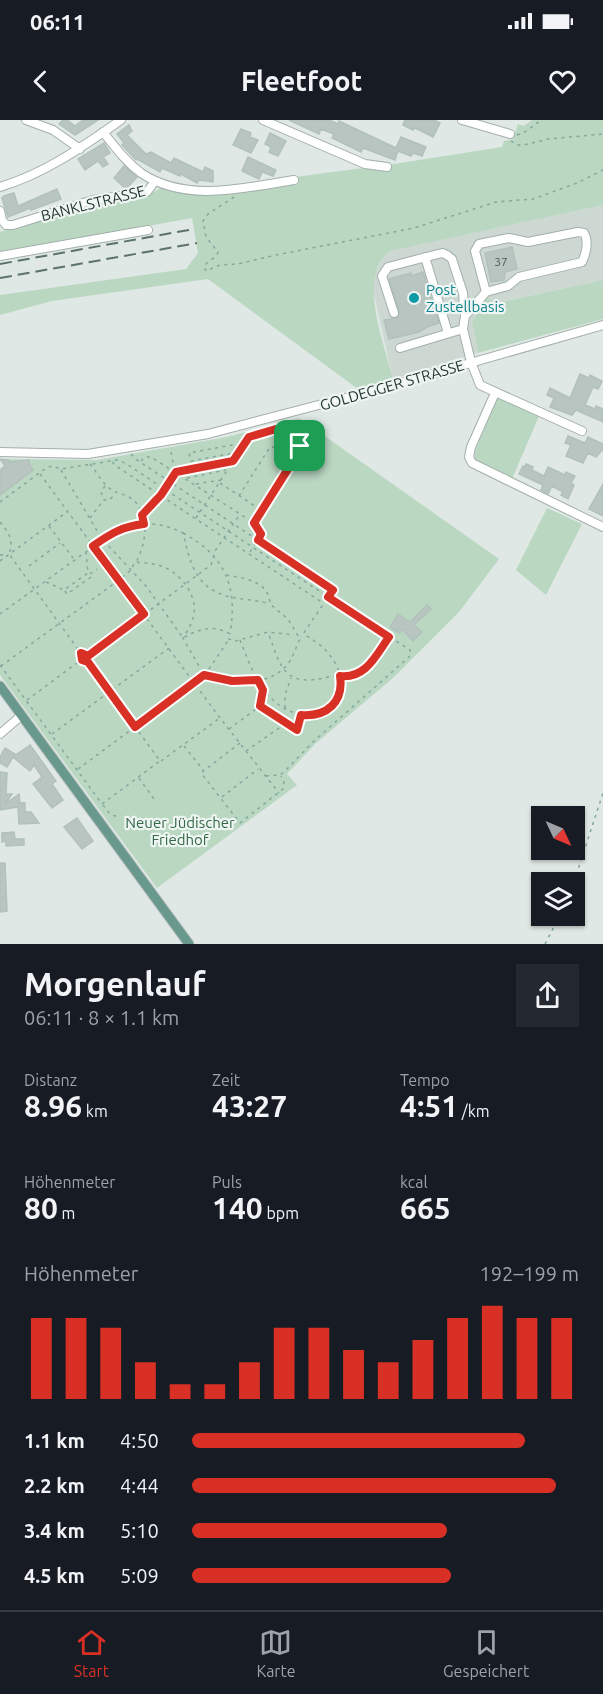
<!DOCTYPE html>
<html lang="de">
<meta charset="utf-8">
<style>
:root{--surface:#171b24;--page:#242831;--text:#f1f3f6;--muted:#9ea1a6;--line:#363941;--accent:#d93025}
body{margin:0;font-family:Ubuntu,sans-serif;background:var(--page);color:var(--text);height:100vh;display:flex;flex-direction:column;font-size:22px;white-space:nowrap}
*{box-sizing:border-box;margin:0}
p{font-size:20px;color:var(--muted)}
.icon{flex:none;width:33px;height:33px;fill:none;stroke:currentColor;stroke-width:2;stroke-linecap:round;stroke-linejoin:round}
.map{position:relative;height:824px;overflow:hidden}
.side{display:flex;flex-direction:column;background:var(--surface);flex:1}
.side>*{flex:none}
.needle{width:39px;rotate:134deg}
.tools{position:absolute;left:531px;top:686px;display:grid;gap:12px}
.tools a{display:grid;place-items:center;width:54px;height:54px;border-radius:0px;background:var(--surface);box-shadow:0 2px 4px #0004;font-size:30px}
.pin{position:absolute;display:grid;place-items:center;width:51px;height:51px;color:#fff;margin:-26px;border-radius:12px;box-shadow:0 3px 9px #0006}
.round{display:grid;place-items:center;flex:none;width:63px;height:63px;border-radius:0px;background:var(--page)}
.head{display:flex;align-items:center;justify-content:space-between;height:102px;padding:0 24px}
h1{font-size:33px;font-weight:700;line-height:45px}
.figures{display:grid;grid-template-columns:repeat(3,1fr);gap:9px;height:102px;padding:6px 24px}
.figures div{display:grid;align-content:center}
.figures b{font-size:30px;font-weight:700}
.figures small{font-size:16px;font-weight:400}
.figures p{font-size:16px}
.chart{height:168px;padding:12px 24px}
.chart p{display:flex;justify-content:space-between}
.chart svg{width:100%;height:108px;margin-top:6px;stroke:var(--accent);stroke-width:6}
ul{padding:0 24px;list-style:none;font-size:20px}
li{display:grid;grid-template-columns:96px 72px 1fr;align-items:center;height:45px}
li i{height:15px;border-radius:8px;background:var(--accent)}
.status{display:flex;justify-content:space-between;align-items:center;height:42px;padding:0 30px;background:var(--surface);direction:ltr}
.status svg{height:16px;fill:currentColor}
header{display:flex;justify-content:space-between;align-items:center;height:78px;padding:0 24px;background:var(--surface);font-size:27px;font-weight:700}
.dock{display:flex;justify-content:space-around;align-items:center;height:84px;border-top:2px solid var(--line);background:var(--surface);font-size:16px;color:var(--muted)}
.dock a{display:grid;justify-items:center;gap:3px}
.dock .on{color:var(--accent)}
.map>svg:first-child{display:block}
.built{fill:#cdd8d3}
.green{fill:#bad7c2}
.building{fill:#b8c5c0;stroke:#b2c1bb;stroke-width:1.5}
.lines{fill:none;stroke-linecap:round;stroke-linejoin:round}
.minor-casing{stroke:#a3afab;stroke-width:10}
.major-casing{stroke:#bdc3c1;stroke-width:11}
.path{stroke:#83a89d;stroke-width:1.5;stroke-dasharray:3 4.5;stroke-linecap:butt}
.minor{stroke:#fff;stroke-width:8}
.major{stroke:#69988d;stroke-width:9}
.rail{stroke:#5c726c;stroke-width:2;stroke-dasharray:12 6;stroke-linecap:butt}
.route-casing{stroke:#fff;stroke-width:12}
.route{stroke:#d93025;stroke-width:8}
.culture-dot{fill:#0f9aa8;stroke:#eff5f2;stroke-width:2}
.labels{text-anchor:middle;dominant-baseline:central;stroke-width:4.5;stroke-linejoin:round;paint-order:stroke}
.number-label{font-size:12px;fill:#485a55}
.street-label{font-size:15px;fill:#223631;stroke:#eff5f2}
.culture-label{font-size:15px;fill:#0d838f;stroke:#eff5f2;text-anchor:start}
.park-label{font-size:15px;fill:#326847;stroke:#eff5f2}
</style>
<div class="status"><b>06:11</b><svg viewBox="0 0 49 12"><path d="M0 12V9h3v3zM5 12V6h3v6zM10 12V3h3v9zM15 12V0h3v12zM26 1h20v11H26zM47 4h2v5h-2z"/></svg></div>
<header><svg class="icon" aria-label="back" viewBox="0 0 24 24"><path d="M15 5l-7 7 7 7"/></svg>Fleetfoot<svg class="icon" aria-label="heart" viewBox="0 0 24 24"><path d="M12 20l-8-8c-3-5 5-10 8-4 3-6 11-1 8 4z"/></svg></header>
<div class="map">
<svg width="603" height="824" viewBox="0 0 603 824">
<rect width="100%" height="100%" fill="#dfe8e4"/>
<path class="built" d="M603,85V160L495,183L487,179L472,202L478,233L393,259L373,170L375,154L384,135L389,131Z"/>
<path class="green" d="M532,0H603V85L390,131C356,156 385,225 393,259L358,269L208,159L52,181L0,195V175L186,149L198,133L192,98L0,133V112L93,83L149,75L162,67C206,80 251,71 295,64V57L394,44L502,27L504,21L513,19L518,4L524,6Z
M603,160V199L478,233L472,202L487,178L496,183Z
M499,278L539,296L512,359L474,339L476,329L497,279Z
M299,298L499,439L459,492L393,558L316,623L287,654L297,665L157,768L0,555V350L5,346L0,339L97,340L227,317Z
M547,388L582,404L546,475L516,450Z"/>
<path class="building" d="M63,0H67L75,6L83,0H98L75,15L59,4Z
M289,0H329L338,4L339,1L396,28L401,17L426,27L422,36L413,33L411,36L398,31L395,40L363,28L361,32L332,18L334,14L321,9L319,14Z
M405,0H434L440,3L433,17L415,8L413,10L403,5Z
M129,5L132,11L127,15L146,34L151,32L171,43L174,38L203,52L205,47L213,51V62L199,60L197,63L181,54L180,56L162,48L160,52L137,39L136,40L122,25L124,23L117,14Z
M241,9L251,13L250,17L258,20L251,33L233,25Z
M270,13L286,21L278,36L269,32L271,27L265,24Z
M104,23L110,33L103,37L108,44L103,47L98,41L85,50L78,39Z
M248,37L276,50L273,56L262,52L259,59L242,51Z
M124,46L137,57L126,69L114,58Z
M57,69L61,79L31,90L30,88L8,97L2,78L4,76L14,73L18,86Z
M512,127L517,149L505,152L504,160L491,162L485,133Z
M423,152L439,203L427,207L419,212L389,219L384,200L396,198L400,194L389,159L411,153V156Z
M580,254L589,258L590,255L602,261L598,269L593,267L585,285L595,289L596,286L603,289V302L576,290L572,295L550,287L554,278L547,275L550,268L570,278Z
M568,316L585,323L588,317L603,324V329L596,337L588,333L583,343L566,336L571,325L565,323Z
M0,339L8,340L10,342L29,340V344L33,350L0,375V350L5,346Z
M526,344L533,347L532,350L544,356L548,347L565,355L566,352L575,356L571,363L574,365L568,379L561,375L563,372L552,366L548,374L541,370L543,365L519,354L523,346L525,347Z
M603,364V396L589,389Z
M427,485L431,489L414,505L422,512L413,521L402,509L399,513L390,507L398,494L410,502Z
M30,625L56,661L52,664L63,680L52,688L33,664L42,657L34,645L30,651L13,637L7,647L0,643V637L5,628L15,634L14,636Z
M0,652L7,653L6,674H12L5,684L19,674L20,683H25V692H31L39,703L19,704L18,687L0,690Z
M77,698L93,721L82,729L64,707Z
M14,712L15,719H24V725L6,726V721L2,722V713Z
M0,743H5L7,791L0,792Z"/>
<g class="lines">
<defs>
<path id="minor" d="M26,0L53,10L80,29
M263,0L365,44L387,47
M462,0L510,14
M103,12C115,27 126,42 141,53C186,83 244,68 294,60
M0,67C46,53 82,27 121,0
M0,91L2,100L6,105H13L93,80L147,72L155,61
M0,136L148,110
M425,137L448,213
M486,172L475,131L479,124L509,118L528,122L578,112L584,113C589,121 586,134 582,142L519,157L508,166L486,172L465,196L463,209L471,242L480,265L582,311
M394,193L382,156L388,147L442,133L447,135L452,139L463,173L465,196
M400,228L463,209
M495,273L471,327L469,337L472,343L603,407
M0,332L88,334L208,314L376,270L603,205
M0,614L22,595"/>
<path id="major" d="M0,566L189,824"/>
</defs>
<use href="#minor" class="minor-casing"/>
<use href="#major" class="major-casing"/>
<path class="path" d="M517,15L525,12L541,0
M511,21L517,25H524L548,19L603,14
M234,77L208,94L203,101L206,117L218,132C217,139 207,140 204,147L206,151L220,145L238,144L276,135L414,108L496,82L533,79L577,63L603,50
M171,332L174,347L172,350
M234,333L232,325L189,333L191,341L234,333L237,335
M131,334L137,340L333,470L301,517
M141,341L145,337H151L254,403L261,414L250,432
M112,342L119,348L323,483
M90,344C96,351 101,361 108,367C114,373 121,373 129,377C151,390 147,423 136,442
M61,350L102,419L146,466L183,518C199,509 213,504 230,514L229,519L235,521L268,512L294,515
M40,354L220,598L279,673
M187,358L226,350
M220,363L261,390
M196,364L221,360
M105,366L101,372L104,380H109L116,374
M239,376L270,327H273L293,340
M0,382L46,348L52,346L61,349L117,340L125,343L389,517C380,530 368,554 351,556C343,557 336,555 328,557C284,568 281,548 268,512
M143,394L161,375L175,352L233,341
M90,398L103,381
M196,398L249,317L279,310L298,323L300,330L254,403
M0,402C9,413 14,420 9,434L80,532
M49,406L73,438
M183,413C226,436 238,468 230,514
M0,435H8
M0,441L67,392
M29,446L60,423
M90,454L97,449
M46,462L64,470L88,453L86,432
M65,471L67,474L91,457L88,454
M0,494L108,416C131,401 158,400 183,413C190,441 194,466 226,476C240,480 255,479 269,484
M240,520C246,534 254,558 263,570C265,574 270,577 273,580C313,617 365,579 329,534C323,526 313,520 304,514
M88,536L81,533L82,540L88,542V536L211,445L215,431L240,394
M0,545L102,684L160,641L88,542
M1,546L119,460L131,450L135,442C145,443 155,443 164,447C183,455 201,480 192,501C190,507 186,513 183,518L204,555C230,564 268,568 288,544C293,537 296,527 300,519L288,499L270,484C269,461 246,459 227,455
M27,580L81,540
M260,585L262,572
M335,586L339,592
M285,588V575L291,558
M229,609L260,586L285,604
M52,614L169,528
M240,623L201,653L240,703L283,669L284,662L281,656
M184,626L204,651
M246,631L285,604L297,610L301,596
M161,641L220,598
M78,649L200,559L209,549L229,519
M266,656L280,655L285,651L314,621L409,537L411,534L410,530L390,517
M139,658L154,679
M222,677L258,649
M103,685L110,694L118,697
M574,762L603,673
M545,824L560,795"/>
<use href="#minor" class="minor"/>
<use href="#major" class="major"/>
<path class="rail" d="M0,144L194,109
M0,158L197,123"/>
</g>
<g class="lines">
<defs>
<path id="route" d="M276,309L298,323L300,330L254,403L261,414L258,420L333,470L328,477L389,517C376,535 366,559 340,556C344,582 327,597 301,595L297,610L260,586L263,570L258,560L232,561L204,555L135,607L88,542L82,540L81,533L88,536L144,494L93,426C110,414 123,406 144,404L142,395L161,375L176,352L233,341L249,317Z"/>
</defs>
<use href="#route" class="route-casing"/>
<use href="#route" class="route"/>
</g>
<circle class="culture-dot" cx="414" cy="178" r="6"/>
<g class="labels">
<g class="number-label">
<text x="501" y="141">37</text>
</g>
<g class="street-label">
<text transform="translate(93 83) rotate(-14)">BANKLSTRASSE</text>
<text transform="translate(392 265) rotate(-16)">GOLDEGGER STRASSE</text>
</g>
<g class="culture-label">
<text x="426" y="169">Post<tspan x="426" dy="17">Zustellbasis</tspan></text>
</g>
<g class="park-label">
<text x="180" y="702">Neuer Jüdischer<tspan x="180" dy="17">Friedhof</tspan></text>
</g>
</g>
</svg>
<div class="tools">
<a><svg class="needle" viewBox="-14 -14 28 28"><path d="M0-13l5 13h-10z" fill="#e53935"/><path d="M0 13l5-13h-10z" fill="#9ea1a6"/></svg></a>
<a><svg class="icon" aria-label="layers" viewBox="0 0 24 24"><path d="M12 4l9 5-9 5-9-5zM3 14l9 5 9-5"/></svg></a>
</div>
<div class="pin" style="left:300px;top:326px;background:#1e9e55"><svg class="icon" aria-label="arrive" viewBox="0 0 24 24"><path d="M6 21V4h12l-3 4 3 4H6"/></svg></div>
</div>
<section class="side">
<div class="head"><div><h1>Morgenlauf</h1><p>06:11 · 8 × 1.1 km</p></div><a class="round"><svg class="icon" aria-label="share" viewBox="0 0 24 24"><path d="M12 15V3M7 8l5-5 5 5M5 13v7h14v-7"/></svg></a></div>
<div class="figures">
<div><p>Distanz</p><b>8.96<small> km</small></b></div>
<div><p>Zeit</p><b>43:27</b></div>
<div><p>Tempo</p><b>4:51<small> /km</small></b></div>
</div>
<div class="figures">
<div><p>Höhenmeter</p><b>80<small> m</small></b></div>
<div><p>Puls</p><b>140<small> bpm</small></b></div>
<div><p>kcal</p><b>665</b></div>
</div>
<div class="chart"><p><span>Höhenmeter</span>192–199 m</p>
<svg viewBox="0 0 160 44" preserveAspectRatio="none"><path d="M5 44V11M15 44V11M25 44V15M35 44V29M45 44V38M55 44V38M65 44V29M75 44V15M85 44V15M95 44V24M105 44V29M115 44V20M125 44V11M135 44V6M145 44V11M155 44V11"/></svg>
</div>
<ul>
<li><b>1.1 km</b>4:50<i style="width:86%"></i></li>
<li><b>2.2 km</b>4:44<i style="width:94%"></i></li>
<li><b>3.4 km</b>5:10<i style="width:66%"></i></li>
<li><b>4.5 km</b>5:09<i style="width:67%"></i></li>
</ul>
</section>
<nav class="dock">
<a class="on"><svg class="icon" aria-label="home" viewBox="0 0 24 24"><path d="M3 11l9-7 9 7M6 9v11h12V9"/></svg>Start</a>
<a><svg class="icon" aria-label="map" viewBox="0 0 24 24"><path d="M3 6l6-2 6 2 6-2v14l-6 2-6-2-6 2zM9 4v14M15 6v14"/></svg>Karte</a>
<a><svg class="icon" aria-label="saved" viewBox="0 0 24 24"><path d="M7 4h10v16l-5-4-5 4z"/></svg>Gespeichert</a>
</nav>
